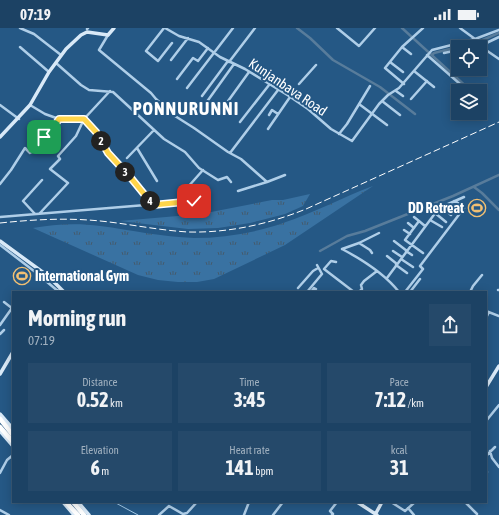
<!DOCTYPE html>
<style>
:root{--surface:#1c4264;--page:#25496a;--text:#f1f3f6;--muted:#a0b0bf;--line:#3a5b78}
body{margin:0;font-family:"Asap Condensed",sans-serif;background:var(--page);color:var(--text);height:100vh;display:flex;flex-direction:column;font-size:15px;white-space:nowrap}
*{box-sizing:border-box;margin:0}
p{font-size:13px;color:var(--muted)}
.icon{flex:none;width:22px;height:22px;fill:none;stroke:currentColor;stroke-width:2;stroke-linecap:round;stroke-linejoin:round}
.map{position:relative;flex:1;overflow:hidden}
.drawer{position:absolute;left:12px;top:263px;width:475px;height:212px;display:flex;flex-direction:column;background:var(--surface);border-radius:0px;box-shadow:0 2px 10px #0003,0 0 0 1px var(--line)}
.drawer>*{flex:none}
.tools{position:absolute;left:451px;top:12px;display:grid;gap:8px}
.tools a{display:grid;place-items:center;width:36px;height:36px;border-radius:0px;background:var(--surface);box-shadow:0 2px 10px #0003,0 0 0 1px var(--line);font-size:20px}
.pin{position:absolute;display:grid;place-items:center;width:34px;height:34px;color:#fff;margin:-17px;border-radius:8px;box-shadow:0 2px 6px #0006}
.km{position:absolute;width:20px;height:20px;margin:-10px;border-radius:50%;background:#222;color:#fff;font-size:11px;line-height:20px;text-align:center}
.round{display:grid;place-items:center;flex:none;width:42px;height:42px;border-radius:0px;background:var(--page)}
.head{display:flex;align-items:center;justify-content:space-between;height:68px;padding:0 16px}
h1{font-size:22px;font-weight:700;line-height:30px}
.figures{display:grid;grid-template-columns:repeat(3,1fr);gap:6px;height:68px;padding:4px 16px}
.figures div{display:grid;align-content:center;border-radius:0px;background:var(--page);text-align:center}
.figures b{font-size:20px;font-weight:700}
.figures small{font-size:11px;font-weight:400}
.figures p{font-size:11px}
.status{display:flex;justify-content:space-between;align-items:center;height:28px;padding:0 20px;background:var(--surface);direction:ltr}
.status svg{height:11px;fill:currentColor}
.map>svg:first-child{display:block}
.grass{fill:url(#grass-tufts)}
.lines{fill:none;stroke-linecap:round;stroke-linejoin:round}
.stream{stroke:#a3cae9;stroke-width:1}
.canal{stroke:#587c9b;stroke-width:2.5}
.street{stroke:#afcee8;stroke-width:2.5}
.secondary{stroke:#d9e9f7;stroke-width:3.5}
.highway{stroke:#fff;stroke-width:4.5}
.rail{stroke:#fff;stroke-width:1;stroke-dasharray:7 3;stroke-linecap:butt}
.route-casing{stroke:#fff;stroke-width:8}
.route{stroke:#ffd54a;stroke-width:5}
.labels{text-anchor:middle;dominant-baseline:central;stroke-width:4;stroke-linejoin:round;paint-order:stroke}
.street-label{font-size:14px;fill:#fff;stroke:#255885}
.poi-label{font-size:14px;font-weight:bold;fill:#fff;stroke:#255885;text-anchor:end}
.district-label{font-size:18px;font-weight:bold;letter-spacing:1px;fill:#fff;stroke:#255885}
</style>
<div class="status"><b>07:19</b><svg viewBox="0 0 49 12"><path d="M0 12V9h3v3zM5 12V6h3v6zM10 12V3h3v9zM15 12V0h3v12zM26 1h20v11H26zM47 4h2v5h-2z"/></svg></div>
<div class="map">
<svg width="499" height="487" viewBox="0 0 499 487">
<defs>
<pattern id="grass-tufts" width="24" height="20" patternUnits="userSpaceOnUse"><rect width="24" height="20" fill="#3972a2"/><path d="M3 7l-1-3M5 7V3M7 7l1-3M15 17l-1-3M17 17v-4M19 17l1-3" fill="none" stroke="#445b6e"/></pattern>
</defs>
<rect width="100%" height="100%" fill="#255885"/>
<path class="grass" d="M373,158L285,217L214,251L197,254H178L158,252L138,247L33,200C55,196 78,195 100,198C131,202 162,209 194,210C224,210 255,205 283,195C314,185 343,169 373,158Z
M310,166L303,178L285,186L250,195L218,200L188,201L120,193L201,186L272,172H283Z"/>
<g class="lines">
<path class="stream" d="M114,474L138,487"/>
<path class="canal" d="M297,0L310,10L333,32L380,59L415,86
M402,0L470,62
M458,19L478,14L499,5
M432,27L434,25L458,19
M474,159L482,165L499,182
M320,223L347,208L365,203L453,168L499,147"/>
<path class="street" d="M20,0L34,6L61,27
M164,0L146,23L158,33L172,15
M165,0L179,8L199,14L220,29L245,41L289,68L308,81L331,101L352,113L379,76L388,67L399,60L432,22L475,11L499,2
M337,0L359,18L375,0
M460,0L475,11L480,18L499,31
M87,1L88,0
M108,7L99,22L151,65L156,71L175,88L194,100L228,124L241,131L267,154
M20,19L49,44
M402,19L411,26
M474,19L480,18L499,9
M444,25L458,22
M427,27L468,63
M171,32L188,10
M229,34L255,0
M390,34L403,44
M56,35L81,57L89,62L113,64L164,111L185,124L199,140L218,152L227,149L231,154
M414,43L434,59
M177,51L193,30L198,33L208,20
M299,56L316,37
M404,56L385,40L402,19L423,0
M187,60L233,0
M396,63L403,68
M202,68L228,33
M411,71L427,53
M382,73L400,87
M206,75L234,36
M359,76L387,97
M0,77L19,91
M30,77L45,86L59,91L64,92L79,90L85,92L96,104L108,125L131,150L153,177
M218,87L249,44
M269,87L272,82L278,86
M240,94L269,57
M268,101L290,69
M339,106L347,96L370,58
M137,120L157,153
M230,125L278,62
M127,130L154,102
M0,156L11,142L25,120L30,125L36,122L59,91
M187,160L203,142
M238,163L267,154L285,147
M454,173L460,176
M445,177L454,183
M441,179L451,187
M40,185L68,155L50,141L60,131L58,128L76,108L84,91L110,63
M435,185L446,194
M35,186L23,173L42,152
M0,189L194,173
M414,189L419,193
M430,192L442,199
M408,195L414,200
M404,202L410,206
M394,213L407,223
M359,215L370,222L372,225
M0,217L34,243L59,264
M342,221C363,232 384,245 399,264
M342,221L359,215L379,205
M393,223L402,229
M406,223L412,227
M423,225L405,212L419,193L425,198
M387,228L397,236
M401,231L413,239
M336,234L331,233L324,241L354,264
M396,237L407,245
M387,250L439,180L464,169
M298,260L313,243L318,240
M498,262H499
M307,264L322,246L317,237
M311,264L314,260L316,261
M359,264L362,261L361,257L364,253L377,243
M405,264L423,241L420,238L464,180
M410,264L420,251
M470,264L473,258L482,247
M4,274L13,281
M486,283L499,288
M486,290L489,284
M0,297L12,280
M0,306L4,302
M486,393L499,377
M490,423L492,430L499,439
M486,428L495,419
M486,442L487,444
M0,445L7,432L13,427
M391,474L405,483L415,474
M465,474L477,486
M408,480L414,487
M0,482L9,487
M159,487L169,478L183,486L187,485L197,474
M244,487L249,474
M273,487L283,474
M332,487L333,486L330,483L337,474"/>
<path class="secondary" d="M0,109L30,77L49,44L66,21L81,7L87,4L108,7L114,0
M0,213L48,248L64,264
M57,264L58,263
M0,346L13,324
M486,359L499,338
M0,386L13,401
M0,403L13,418
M63,474L74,487
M78,474L89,487
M357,474L377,487
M376,485L382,474"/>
<path class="highway" d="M0,391L13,407
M0,399L13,414
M66,474L78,487
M73,474L84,487"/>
<path class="rail" d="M0,195C29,192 59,190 88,192C121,194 154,202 188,204C229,205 269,196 306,181L499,94"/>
</g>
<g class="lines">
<defs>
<path id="route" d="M44,109L53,100L59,91H84L96,104L108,125L131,150L153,177L194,173"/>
</defs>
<use href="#route" class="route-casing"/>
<use href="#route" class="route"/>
</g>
<defs>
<symbol id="stadium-ring" viewBox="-11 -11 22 22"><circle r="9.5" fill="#255885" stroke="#f2c073" stroke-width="1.5"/><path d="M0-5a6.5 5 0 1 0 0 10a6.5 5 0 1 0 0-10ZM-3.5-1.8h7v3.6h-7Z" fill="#f2c073"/></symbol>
</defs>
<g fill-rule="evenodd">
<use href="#stadium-ring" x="467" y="170" width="20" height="20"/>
<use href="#stadium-ring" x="12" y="238" width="20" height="20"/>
</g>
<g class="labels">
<g class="street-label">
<text transform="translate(288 59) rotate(34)">Kunjanbava Road</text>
</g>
<g class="poi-label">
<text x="464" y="180">DD Retreat</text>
<text x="35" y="248" text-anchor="start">International Gym</text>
</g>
<g class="district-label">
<text x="186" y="80">PONNURUNNI</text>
</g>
</g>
</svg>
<div class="tools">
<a><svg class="icon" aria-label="locate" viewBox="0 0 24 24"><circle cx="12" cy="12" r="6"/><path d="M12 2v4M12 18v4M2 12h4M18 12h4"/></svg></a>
<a><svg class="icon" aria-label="layers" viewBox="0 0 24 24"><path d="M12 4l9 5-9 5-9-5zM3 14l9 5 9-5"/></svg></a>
</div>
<div class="pin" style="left:44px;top:109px;background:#1e9e55"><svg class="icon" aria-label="arrive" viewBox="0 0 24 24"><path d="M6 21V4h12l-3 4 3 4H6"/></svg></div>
<div class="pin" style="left:194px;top:173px;background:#d93025"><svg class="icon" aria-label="check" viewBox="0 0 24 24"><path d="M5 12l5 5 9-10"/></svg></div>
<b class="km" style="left:101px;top:113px">2</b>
<b class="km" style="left:125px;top:144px">3</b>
<b class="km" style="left:150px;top:173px">4</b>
<section class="drawer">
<div class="head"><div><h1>Morning run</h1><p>07:19</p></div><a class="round"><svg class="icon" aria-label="share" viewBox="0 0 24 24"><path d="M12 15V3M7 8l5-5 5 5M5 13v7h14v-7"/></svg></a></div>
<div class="figures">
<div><p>Distance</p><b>0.52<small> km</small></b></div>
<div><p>Time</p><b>3:45</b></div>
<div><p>Pace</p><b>7:12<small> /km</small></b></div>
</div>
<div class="figures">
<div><p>Elevation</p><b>6<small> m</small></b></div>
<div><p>Heart rate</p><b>141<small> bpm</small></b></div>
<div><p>kcal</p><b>31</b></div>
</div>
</section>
</div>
